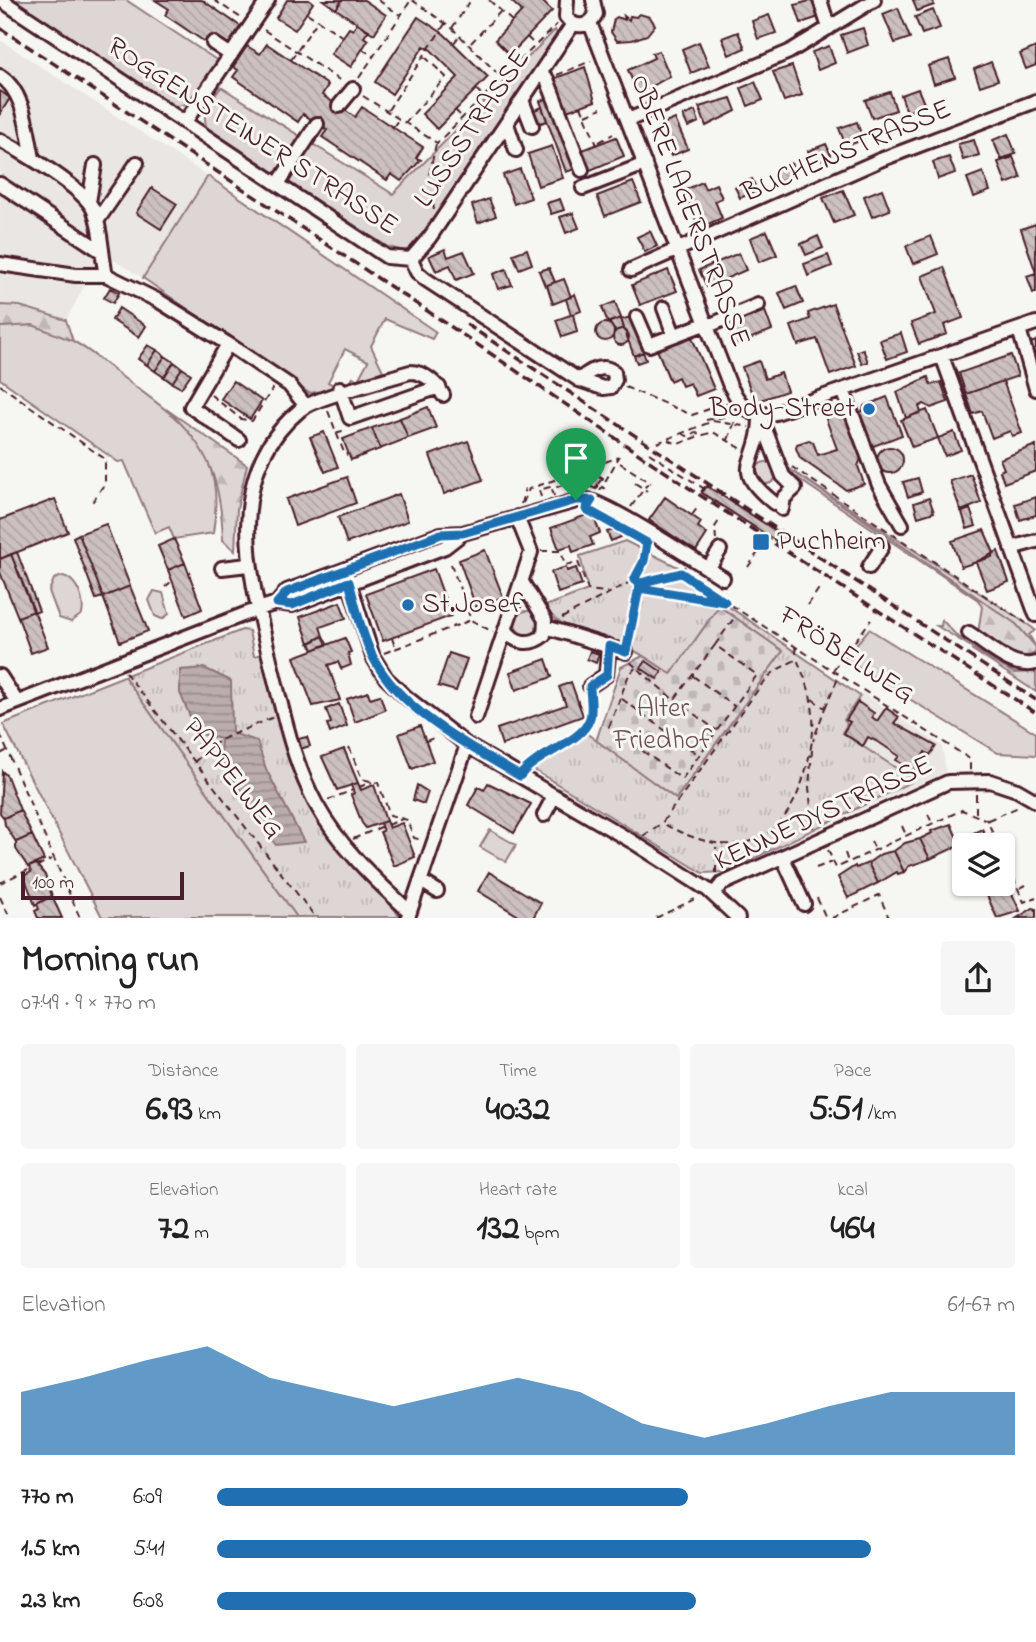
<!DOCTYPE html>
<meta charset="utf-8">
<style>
:root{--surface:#fff;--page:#f6f6f6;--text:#222;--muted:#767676;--accent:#1f6fb2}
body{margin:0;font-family:"Indie Flower",sans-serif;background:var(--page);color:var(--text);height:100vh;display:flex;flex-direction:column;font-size:26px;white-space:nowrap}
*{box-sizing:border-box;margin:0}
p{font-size:23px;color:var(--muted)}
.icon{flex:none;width:38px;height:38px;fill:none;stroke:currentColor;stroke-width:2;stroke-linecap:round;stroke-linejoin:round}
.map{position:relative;height:918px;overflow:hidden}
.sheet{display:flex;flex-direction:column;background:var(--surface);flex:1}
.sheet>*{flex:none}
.buttons{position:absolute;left:952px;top:833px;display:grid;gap:14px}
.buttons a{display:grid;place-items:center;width:63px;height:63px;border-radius:7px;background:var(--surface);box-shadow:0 2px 5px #0004;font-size:35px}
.scale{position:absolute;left:21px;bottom:18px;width:163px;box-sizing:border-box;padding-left:7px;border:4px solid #4a1f2b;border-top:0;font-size:19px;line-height:24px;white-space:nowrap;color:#4a1f2b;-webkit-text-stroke:5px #f6f6f2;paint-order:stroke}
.pin{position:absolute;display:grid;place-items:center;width:60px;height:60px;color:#fff;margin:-72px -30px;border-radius:50% 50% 50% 0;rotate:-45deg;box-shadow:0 0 7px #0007}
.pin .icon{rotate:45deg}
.round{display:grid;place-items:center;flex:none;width:74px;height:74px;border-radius:7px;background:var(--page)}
.summary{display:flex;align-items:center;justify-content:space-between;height:119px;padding:0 21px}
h1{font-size:38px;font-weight:800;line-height:52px}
.metrics{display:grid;grid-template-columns:repeat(3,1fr);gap:10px;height:119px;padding:7px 21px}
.metrics div{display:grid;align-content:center;border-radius:7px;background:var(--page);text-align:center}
.metrics b{font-size:35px;font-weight:800}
.metrics small{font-size:19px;font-weight:400}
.metrics p{font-size:19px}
.chart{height:196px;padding:14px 21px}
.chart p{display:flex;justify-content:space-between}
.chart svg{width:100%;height:126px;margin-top:7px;fill:var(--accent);opacity:.7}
ul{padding:0 21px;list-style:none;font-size:23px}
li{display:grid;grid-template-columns:112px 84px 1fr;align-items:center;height:52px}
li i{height:18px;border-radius:9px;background:var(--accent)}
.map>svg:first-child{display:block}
.built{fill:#e9e6e3}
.green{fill:#ddd6d5;stroke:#947a80;stroke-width:2}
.forest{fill:url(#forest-firs);stroke:#947a80;stroke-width:2}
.cemetery{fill:url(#cemetery-stones);stroke:#947a80;stroke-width:2}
.park{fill:url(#park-tufts);stroke:#947a80;stroke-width:2}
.water{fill:url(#water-rules);stroke:#8e747a;stroke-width:2}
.building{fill:url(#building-back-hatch);stroke:#4a1f2b;stroke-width:2}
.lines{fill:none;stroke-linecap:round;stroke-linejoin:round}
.minor-casing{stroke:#4a1f2b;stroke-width:18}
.path{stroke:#4a1f2b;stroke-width:2;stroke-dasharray:7 5;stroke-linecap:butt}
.minor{stroke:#f6f6f2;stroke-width:12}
.rail{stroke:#4a1f2b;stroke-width:3.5;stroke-dasharray:10 5;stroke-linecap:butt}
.route-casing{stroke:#fff;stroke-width:14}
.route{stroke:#1f6fb2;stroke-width:9}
.poi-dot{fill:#1f6fb2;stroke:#f6f6f2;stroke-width:2.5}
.labels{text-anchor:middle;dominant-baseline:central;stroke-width:6;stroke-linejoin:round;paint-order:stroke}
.street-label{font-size:28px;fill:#4a1f2b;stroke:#f6f6f2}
.poi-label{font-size:28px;fill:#4a1f2b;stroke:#f6f6f2;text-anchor:start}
.park-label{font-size:28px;fill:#6f4d56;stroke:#f6f6f2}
</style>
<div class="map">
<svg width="1036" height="918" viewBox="0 0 1036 918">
<defs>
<pattern id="forest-firs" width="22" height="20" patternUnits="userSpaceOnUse" patternTransform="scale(1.75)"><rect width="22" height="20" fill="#ddd6d5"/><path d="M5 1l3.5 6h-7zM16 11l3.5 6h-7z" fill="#bfb7b7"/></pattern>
<pattern id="cemetery-stones" width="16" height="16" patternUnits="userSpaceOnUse" patternTransform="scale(1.75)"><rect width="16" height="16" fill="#ddd6d5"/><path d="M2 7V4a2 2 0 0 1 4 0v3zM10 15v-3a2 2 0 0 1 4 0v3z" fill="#bfb7b7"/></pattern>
<pattern id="park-tufts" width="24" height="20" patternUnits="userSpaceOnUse" patternTransform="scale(1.75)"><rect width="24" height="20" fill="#ddd6d5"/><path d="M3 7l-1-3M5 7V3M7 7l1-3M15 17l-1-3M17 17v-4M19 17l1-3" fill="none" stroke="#bfb7b7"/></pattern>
<pattern id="water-rules" width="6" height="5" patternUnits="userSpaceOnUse" patternTransform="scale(1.75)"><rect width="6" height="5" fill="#bbadae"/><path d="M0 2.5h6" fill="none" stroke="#9a8c8e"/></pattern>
<pattern id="building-back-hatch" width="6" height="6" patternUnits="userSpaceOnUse" patternTransform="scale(1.75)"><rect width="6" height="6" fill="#ccc1c0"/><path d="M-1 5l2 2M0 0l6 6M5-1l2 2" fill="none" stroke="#b1a5a5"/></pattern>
</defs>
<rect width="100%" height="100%" fill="#f6f6f2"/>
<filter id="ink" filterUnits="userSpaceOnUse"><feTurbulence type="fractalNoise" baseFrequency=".0143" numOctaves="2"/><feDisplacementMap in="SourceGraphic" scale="14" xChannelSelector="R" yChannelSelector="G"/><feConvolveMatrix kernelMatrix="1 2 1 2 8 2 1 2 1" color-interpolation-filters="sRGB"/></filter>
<g filter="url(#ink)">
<path class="built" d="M0,40L208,176L143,278L102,253L66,320L20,306L0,305Z
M862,693L942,746L946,772L843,817L832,789L835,744L847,724L844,721Z"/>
<path class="green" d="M11,0H126L218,61C206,80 197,108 172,106Z
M555,30L557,34L415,246L405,251L388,247L208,130C199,113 211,102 221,87L393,194Z
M208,176L436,332L432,339L385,319L371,346L383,371L349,384L353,377L358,380L368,361L345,349L328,382L333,385V390L309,393L143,278Z
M33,325C46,330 61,334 73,341C93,352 111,369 129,382C189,426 226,452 213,533L174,539L169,527L155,533L124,461L118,462L0,379V327Z
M755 473a11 11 0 1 1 22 0a11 11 0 1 1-22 0Z
M788,468L1030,626L1035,630L1029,635L1036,647L1016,624Z
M63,576C77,579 85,601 82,614L71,622L59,618L49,591L54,579Z
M154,591L163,593L169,614L162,619L155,616L149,600Z
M515 623a12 12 0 1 1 24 0a12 12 0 1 1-24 0Z
M942,620L957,636L1009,666L1019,671L1036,669V672L1014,673L937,626H941Z
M869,629L1036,733V755L998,753L844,659Z
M124,676L297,917H102L3,724Z
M490,830L516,845L506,862L480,847Z"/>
<path class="forest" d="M0,305L20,306L66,320L73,341L33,325L0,327Z
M166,409L247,465L237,509L235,551L223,540C221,482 210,448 166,409Z
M788,468L1016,624L1036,647L1035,653L1023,659L978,633L982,607L978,600L797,478L796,482L789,476Z
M971,649L1014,673L1036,672V692Z"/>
<path class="cemetery" d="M719,606L783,651L676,799L596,741L621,667L643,656L672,673Z"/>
<path class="park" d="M625,541L680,568L678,572L860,696L844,720L847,724L842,733L910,777L911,782L726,872L703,873L531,768L586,733L676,799L783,651L719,606L671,674C659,666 646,657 633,650C600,633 571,639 543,607L588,590L580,556Z
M242,630L249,631L254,656L262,654C279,721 293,783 332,841C345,860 394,902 399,917H297L124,676Z"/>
<path class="water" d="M204,668L231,681L232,733L257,741L266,769L304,842L276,845C254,817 242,788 220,760L221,739L197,733L180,693V670Z"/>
<path class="building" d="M155,0H202L243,28L229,48L211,46L165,15L169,9Z
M287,0H309L313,3L295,30L276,18Z
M323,0H342L336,9Z
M342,0H364L386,15L374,34L336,9Z
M510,0H541L552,11L510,55L495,40L522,11Z
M813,0L819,17L801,23L795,5Z
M913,0H933L934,5L917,11Z
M898,8L910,38L895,43L883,14Z
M933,10L940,28L922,34L915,17Z
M639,14L650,17L655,25L647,35L632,40L617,41L611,32L614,19L617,17L625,20L624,16L629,20L630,16L636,17Z
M769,15L776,33L758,39L752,21Z
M418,17L444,34L488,77L437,129L422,114L458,77L431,50L424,46L392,94L375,82Z
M357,23L369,30L364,37L368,40L351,67L331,54L349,28L353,30Z
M863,28L868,45L847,53L841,35Z
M738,32L745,48L729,55L722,38Z
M699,42L709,66L691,73L682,49Z
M267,44L328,85L322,95L355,117L362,107L423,147L416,158L421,160L401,181L391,174L387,180L322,137L327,130L303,114L298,122L233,77L238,70L233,67L247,46L260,54Z
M829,46L835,63L818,70L812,52Z
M1036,47V65L1026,69L1020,54Z
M659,51L670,76L638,94L628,70L654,58L652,53Z
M949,59L955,77L934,84L928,66Z
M991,62L998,80L980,86L974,69Z
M792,66L802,95L784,101L773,72Z
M585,67L595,101L564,112L553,79Z
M755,82L763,100L748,106L741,88Z
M918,89L925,106L907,112L901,95Z
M0,91L10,98L0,114Z
M890,92L896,110L872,118L865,100Z
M549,98L575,169L566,172L540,101Z
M731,98L736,111L706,126L699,107Z
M542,107L547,121L538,124L532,111Z
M695,111L699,122L688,127L683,116Z
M675,119L688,149L671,156L658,126Z
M857,122L863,140L846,146L839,128Z
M1008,134L1016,154L1001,159L993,140Z
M616,137L624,156L588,171L580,151Z
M974,140L979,155L963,160L958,144Z
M826,144L831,155L813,163L808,151Z
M552,146L563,178L538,186L528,154Z
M949,157L955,173L938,179L933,162Z
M1013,157L1021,178L1006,184L998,162Z
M791,163L796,175L779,182L774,171Z
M520,169L531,198L514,204L503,175Z
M983,172L990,191L974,197L967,178Z
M752,179L757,191L740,198L735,187Z
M633,182L641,202L605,216L597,196Z
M702,182L705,189L716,184L722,198L715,201L722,218L699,228L683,191Z
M152,188L177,204L161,229L136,213Z
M882,189L890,210L872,217L864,196Z
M843,190L854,215L834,223L823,198Z
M489,199L496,216L478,223L472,205Z
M560,199L564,210L551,214L547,203Z
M573,213L579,228L566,233L560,217Z
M1036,224V292L1033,293L1027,276L1036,273L1021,229Z
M650,231L657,246L645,252L637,237Z
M767,231L777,255L759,262L750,238Z
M818,236L823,248L806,255L801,244Z
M931,236L938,254L913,264L906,246Z
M445,249L448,257L464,251L474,273L456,280L450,265L436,271L429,256Z
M527,249L532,264L519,269L513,254Z
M739,253L746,270L707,287L699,270Z
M828,255L832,266L808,276L804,264Z
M944,267L963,318L944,325L947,334L919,344L911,323L936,314L922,276Z
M549,268L555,282L545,286L539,271Z
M506,269L512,285L498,289L493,274Z
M668,270L677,291L640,305L632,285Z
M564,279L571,297L553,304L547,285Z
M796,286L803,303L786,310L779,293Z
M110,288L119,293L113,303L104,298Z
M575,294L581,311L571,315L566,299Z
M615,302L621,318L608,323L602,307Z
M833,304L856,366L830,375L817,339L798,345L791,326L810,319L808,313Z
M119,308L146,326L139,337L112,320Z
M765,311L772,330L734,345L726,326Z
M573,314L577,332L562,337L556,320Z
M630,317L643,352L634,356L621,320Z
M621,318L624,328L615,331L609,322Z
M596 332a9 9 0 1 1 18 0a9 9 0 1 1-18 0Z
M613 337a8 8 0 1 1 16 0a8 8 0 1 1-16 0Z
M690,333L714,389L696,396L690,383L682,386L678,377L670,381L656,347Z
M901,333L907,352L887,359L880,340Z
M1036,341V368L1025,345Z
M148,345L157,350L147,365L138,359Z
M863,349L868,362L862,364L857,351Z
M157,350L165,356L155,371L147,365Z
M643,352L646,360L637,363L634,356Z
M1011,355L1018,376L966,394L959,373Z
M165,356L174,362L164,377L155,371Z
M759,361L765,379L781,373L787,391L755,402L742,367Z
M174,362L182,368L172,383L164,377Z
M182,368L191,374L181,388L172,383Z
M928,377L931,385L941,382L948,402L931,408L924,404L919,407L921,412L906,418L897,392Z
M233,381L262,401L250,419L221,399Z
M1003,381L1022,433L1012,436L1010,431L992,438L982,411L973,414L966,394Z
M887,397L902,435L871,447L857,413L863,411L864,406Z
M428,407L436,428L408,438L400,418Z
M840,409L846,412L862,456L858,466L864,484L846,490L800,458L796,448L797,444L809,440L813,442L818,455L837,449L826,419L828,413Z
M927,410L938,438L912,447L901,420Z
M400,418L408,438L380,449L372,428Z
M372,428L380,449L351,460L343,439Z
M324,432L338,467L325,472L310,437Z
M954,432L961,450L945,456L938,438Z
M468,441L483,480L444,494L430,455Z
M1036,445V471L1004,483L1000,471L1004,469L1000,459Z
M877 460a13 13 0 1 1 26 0a13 13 0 1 1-26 0Z
M592,472L602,478L595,489L585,483Z
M971,474L981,503L961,511L950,481Z
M347,477L356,503L295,526L286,499Z
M918,478L922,492L908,497L903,482Z
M707,486L787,538L782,545L702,493Z
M399,494L408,521L347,543L338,517Z
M665,497L701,522L698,527L707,534L696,551L649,520Z
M1036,497V515L1020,520L1015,504Z
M929,498L934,512L918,517L914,503Z
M55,499L68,532L0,559V520Z
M970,509L976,526L967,529L962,512Z
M592,513L600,533L590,537L593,545L573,552L571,545L559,549L551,528Z
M106,524L130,586L103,597L79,534Z
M617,529L621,537L611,541L607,532Z
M984,530L994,553L992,557L961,567L952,541Z
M79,534L103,597L96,599L73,537Z
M174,539L185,563L168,570L158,546Z
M485,550L503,597L476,607L459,560Z
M998,551L1009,582L987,590L976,562Z
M17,552L39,611L34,613L11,554Z
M11,554L34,611L18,617L0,572V559Z
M185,563L202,609L186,616L168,570Z
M566,567L567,571L576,568L582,585L558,593L551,572Z
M434,569L451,616L383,641L366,594Z
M130,586L148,631L120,642L103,597Z
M340,602L346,618L320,627L323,636L309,643L300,617Z
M34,611L48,647L31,653L18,617Z
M323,636L327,644L313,650L310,643Z
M345,638L351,652L348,653L351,665L341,669L338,662L328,665L340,700L313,706L294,657Z
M590,651L599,654L596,663L587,659Z
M449,653L467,659L456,691L438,686Z
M546,659L552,677L516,690L510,672Z
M646,661L662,672L657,679L641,668Z
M571,682L583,716L502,745L497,729L566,705L559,687Z
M368,692L370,698L380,695L385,710L355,722L347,699Z
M858,702L874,713L872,717L877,721L886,708L899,717L894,723L936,746L930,755L925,752L914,772L896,760L899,756L880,743L868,737L863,746L843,733L850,722L846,720Z
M339,704L347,726L330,733L327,724L331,723L326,709Z
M420,726L433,761L412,769L399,734Z
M307,737L310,746L300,749L298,739Z
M344,749L358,783L337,790L322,757Z
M2,771L7,776L20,810L4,818L0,813Z
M358,783L361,790L374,785L386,821L366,828L362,823L351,795L354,793L351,785Z
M488,783L531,804L514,833L468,805L478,787L484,790Z
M417,785L428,792L424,804L413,800Z
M20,810L32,835L16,842L5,825L4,818Z
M386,821L389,828L402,823L415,857L394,866L380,832L383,831L380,823Z
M951,824L960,845L930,859L920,839L932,833L931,831Z
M982,829L992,845H966L963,838Z
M32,835L44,860L28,867L16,849V842Z
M920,839L930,859L909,866L904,872L894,851L905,843Z
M894,851L904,872L898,874L897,872L878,883L868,863L881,854Z
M868,863L878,883L848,898L838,877L855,866L856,868Z
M36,864L45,875L52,896L35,905L24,876L31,872L29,867Z
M489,872L541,903L533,918H522L478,891Z
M1006,881L1020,911L997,918L985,891Z
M52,896L62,918H38L35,911L39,909L37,904Z
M1033,908L1036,909V918H1017Z"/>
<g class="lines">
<defs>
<path id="minor" d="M1,0L387,257L411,259
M567,0L566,17C575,29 589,28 596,14L593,0
M820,0L829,28
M590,23L730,386C742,408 750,419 776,413L1036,323
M213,43L231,55
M540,73L547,79L582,170
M0,76C25,92 27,131 33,158
M522,100L532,126
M339,106L353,89
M628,120L789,52L874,0
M185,122L268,0
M507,124L516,150
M0,140C22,152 86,189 94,211C102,231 101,254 106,275
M0,184L101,251
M278,184L317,124
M583,188L645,164
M89,202L95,165
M97,221L137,163
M411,259L417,272L425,279L579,380L603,388L611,387L615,380L614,372C602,363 589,371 579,380
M411,259L430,237L573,24
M0,264L76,275H106L159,301L228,344L289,385L306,406
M631,270L880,160L1036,101
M664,308L674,335
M637,317L649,345L707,323
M708,326L758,305
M1019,329L1036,389
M228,344L191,407L239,440
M942,356L1036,615
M340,388L350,418L439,387
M843,390L879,485L902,525
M760,416L783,476L795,488L784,498L782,509
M760,420C759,466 728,466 774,503
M1011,548L1036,541
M869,567L882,547
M222,568L248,565
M708,569L720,550
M345,570L373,657L386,678L406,697L467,745L633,842L708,890L738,918
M277,603L287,591L441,534L463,533L583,499C606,501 697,562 723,578
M546,627L626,652
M506,630C515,644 531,646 544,635L545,620L522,582
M969,633C988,645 1013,670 1036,663
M0,676L17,702
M590,686L606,675L609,646
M0,709L258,609L277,603L292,605L445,547L463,533
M476,717L531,552L517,517
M544,815L554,796
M783,858L804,904
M421,881L437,891
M714,894L722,884L948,782L990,781L1017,790L1036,801
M410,912C374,879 339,846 316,804C293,761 284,716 272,668C252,583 219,477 300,410C313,398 388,379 410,372C424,372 437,383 443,395
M408,917L467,745"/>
</defs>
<use href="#minor" class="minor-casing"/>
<path class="path" d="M214,0L241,18
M378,0L400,15
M412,0L452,28L501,77
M489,0L512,21
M204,2L205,0
M307,13L343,37
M452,28L471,0
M264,30L344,83
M527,37L534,44
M454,43L459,36
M471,43L501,11
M362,49L373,56
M291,60L318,20
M557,75L591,61
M359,78L411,0
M476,89L483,96
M363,96L437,143L557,24
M581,106L597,145
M388,110L445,24
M455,110L462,117
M586,115L601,108
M405,123L446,77L424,56
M393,127L398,120
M599,142L613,134
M434,210L429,175L436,144
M0,385L105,459V483L91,504
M625,387L692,415L727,403
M211,395L241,419L252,421L273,388
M328,411L345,455L348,454
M706,420L735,415
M336,433L345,430
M682,433L687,436L696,432L700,436L713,432L742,449
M668,440L678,444L699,436
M728,440L737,416
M657,443L713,421L749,427
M649,453L703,488
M620,463L651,483
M792,467L1026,623
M590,469L603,478L596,490
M597,475L603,464
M635,483L647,491
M583,487L591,471
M600,490L602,487L607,490
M701,492L706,485
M554,496L552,489L570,482L568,477
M541,497L539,490L550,487L548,483
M523,503L529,489L619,457L602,487
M521,504L525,488
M631,507L648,483
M692,515L698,507
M716,540L715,527L719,521
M541,551H561L565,565L578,562L588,590L607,592
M451,564L471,620L493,632
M748,567L761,548
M681,573L970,759V771
M189,574L191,572
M634,580L641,571L647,543
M165,587L172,581
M640,588L724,602
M808,605L820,587
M562,618L634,580L640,583L681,573L685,566
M392,638L395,647
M628,640L640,583
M715,645L734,618
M795,647L797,658
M384,653L471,620
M630,662L674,700L715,645L757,675L682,779L609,727L628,677L635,668
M833,670L871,620
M125,672L316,918
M693,676L734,706
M622,699L699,755
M812,699L825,708L813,741
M675,700L716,730
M825,708L839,676
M0,734L80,918
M426,741L436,737
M349,747L362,779L378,783L390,815L407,820L414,838L422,840
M812,750L809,787L813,828
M0,754L6,751
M194,762L220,740L274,717
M527,767C553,737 593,750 590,698
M359,787L372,782
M976,794V816
M328,800L353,790
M928,814L932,823
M988,820L1021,806
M388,825L402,819
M902,826L906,835
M643,836L662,823L762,684L775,671L797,659C802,672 809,686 811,700C816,723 812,747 806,769C784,851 731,861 662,823
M353,839L381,827
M871,841L875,849
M828,850L836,868L962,810L987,820L998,845
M845,853L848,862
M1003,855L1024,902L1036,897
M37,866L52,859
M816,868L832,862
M716,873V847
M0,883L30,869
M1020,888L1026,885
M0,897L10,918
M817,898L826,918
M656,918L699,897
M832,918L879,895L889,918"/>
<use href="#minor" class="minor"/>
<path class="rail" d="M0,28L444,322L698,494L1036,713
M466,324L1036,700"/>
</g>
</g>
<g class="lines" filter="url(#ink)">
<defs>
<path id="route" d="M576,500H592L586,509L647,543L644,561L634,580L640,583L681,573L725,602L639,588L626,652L609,646L607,675L590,686C590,696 593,709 590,718C582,744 537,752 520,776C472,748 401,711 374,659C362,636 356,607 349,582L292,605L277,603L287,592L441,534L463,533Z"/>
</defs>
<use href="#route" class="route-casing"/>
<use href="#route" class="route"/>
</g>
<g class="poi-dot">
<circle cx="869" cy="409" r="7"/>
<rect x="752" y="533" width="18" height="18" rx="3.5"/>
<circle cx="408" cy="605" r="7"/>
</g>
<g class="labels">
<g class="street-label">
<text transform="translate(473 129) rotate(-56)">LUSSSTRASSE</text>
<text transform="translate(252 137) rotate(33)">ROGGENSTEINER STRASSE</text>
<text transform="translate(847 152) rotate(-23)">BUCHENSTRASSE</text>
<text transform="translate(689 211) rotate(69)">OBERE LAGERSTRASSE</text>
<text transform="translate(846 656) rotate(33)">FRÖBELWEG</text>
<text transform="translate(232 779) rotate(52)">PAPPELWEG</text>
<text transform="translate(824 814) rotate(-25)">KENNEDYSTRASSE</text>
</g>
<g class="poi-label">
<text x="855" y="409" text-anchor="end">Body-Street</text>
<text x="777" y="542">Puchheim</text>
<text x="422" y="605">St.Josef</text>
</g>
<g class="park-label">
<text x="663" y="709">Alter<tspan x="663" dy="32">Friedhof</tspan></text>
</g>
</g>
</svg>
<div class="buttons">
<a><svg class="icon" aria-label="layers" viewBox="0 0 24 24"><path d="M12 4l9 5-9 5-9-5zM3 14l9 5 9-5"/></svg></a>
</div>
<div class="scale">100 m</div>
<div class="pin" style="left:576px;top:500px;background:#1e9e55"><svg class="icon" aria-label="arrive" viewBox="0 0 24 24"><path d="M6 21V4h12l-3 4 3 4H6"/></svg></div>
</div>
<section class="sheet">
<div class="summary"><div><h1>Morning run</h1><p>07:49 · 9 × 770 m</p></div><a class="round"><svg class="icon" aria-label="share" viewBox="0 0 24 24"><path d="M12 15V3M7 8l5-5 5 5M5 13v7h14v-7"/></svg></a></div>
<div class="metrics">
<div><p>Distance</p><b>6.93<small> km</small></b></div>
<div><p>Time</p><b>40:32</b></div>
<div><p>Pace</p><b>5:51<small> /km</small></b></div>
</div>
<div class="metrics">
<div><p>Elevation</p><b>72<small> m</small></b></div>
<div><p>Heart rate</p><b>132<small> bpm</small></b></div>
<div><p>kcal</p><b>464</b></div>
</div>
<div class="chart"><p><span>Elevation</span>61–67 m</p>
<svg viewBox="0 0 160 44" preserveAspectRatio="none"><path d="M0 44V22L10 17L20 11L30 6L40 17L50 22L60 27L70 22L80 17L90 22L100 33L110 38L120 33L130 27L140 22L150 22L160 22V44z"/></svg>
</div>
<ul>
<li><b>770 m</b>6:09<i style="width:59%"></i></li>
<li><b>1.5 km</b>5:41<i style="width:82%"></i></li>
<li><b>2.3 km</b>6:08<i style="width:60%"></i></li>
</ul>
</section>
